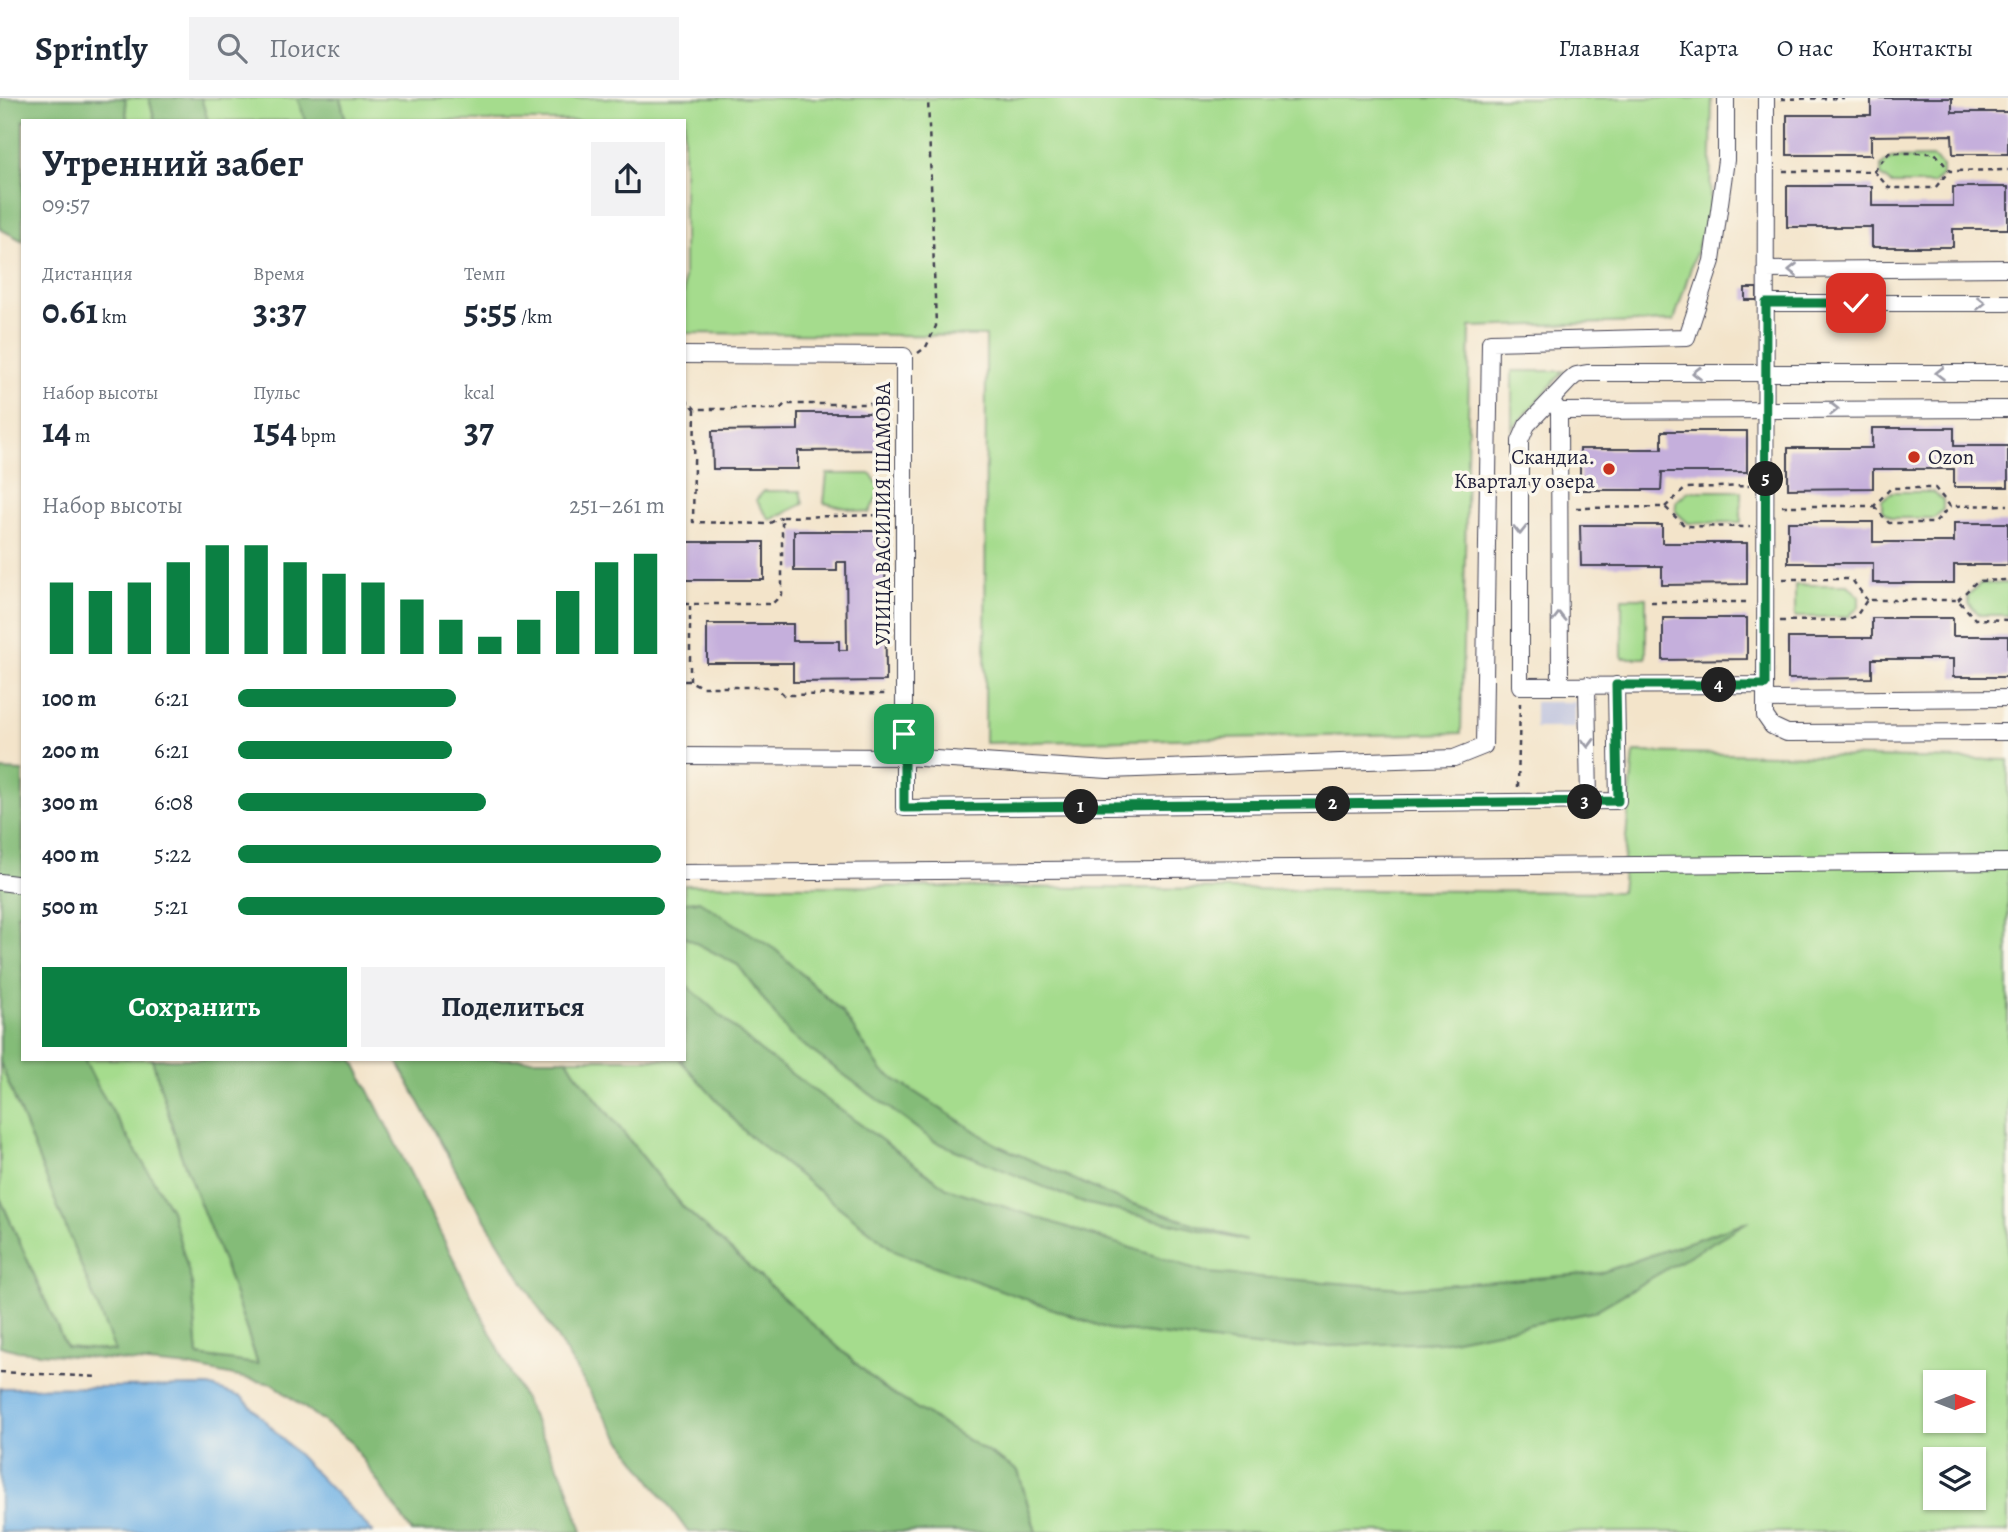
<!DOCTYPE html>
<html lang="ru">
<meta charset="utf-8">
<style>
:root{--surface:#fff;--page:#f2f2f3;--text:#1f2937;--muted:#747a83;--line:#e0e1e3;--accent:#0b8043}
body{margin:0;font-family:Alegreya,serif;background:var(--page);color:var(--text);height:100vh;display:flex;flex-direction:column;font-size:26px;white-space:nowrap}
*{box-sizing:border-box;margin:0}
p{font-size:23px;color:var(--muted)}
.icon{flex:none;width:38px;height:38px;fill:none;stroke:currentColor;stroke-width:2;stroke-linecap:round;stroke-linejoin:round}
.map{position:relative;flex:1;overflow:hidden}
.drawer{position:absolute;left:21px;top:21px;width:665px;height:942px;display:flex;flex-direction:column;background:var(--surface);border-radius:0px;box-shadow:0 2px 5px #0004}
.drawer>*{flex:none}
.needle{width:46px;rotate:90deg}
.tools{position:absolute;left:1923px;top:1272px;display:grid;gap:14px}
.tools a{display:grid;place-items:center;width:63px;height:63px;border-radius:0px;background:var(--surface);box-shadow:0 2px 5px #0004;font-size:35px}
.pin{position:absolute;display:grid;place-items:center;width:60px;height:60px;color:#fff;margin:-30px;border-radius:14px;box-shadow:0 4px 10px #0006}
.km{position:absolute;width:35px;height:35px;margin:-18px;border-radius:50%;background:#222;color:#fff;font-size:19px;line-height:35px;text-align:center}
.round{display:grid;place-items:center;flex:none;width:74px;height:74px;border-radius:0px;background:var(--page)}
.head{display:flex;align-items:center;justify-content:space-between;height:119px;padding:0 21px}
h1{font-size:38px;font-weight:700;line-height:52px}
.figures{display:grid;grid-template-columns:repeat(3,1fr);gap:10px;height:119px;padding:7px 21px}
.figures div{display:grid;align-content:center}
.figures b{font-size:35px;font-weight:700}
.figures small{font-size:19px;font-weight:400}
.figures p{font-size:19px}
.chart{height:196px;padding:14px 21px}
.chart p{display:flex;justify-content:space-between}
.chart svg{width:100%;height:126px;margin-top:7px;stroke:var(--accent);stroke-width:6}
.cta{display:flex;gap:14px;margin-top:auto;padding:14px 21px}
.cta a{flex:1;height:80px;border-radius:0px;background:var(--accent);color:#fff;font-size:28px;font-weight:700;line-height:80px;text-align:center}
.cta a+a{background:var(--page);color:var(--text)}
ul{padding:0 21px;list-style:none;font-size:23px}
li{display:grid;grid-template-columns:112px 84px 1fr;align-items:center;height:52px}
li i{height:18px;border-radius:9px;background:var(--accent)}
header{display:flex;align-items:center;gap:42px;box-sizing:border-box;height:98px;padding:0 35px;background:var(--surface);border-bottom:2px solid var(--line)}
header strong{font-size:33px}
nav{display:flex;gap:38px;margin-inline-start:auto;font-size:24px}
.search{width:490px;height:63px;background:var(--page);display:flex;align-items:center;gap:18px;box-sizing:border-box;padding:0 24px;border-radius:0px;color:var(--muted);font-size:26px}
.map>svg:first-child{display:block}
.industrial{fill:#bec2dd}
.green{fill:#a5dc8d;stroke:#647f64;stroke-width:2;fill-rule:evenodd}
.forest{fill:#84bc78;stroke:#536f5a;stroke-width:2}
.water{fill:#70b1e4;stroke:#496a90;stroke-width:2}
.building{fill:#c5afdc}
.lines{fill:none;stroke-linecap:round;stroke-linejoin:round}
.minor-casing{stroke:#413f50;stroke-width:18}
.path{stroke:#413f50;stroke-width:2.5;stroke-dasharray:5 5;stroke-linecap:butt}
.minor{stroke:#fff;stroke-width:16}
.oneway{stroke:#9c9ca7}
.route-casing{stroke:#fff;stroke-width:14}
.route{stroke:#0b8043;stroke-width:9}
.poi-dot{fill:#c8321e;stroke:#fbf7ec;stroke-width:2.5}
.labels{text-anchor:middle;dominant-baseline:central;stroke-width:7;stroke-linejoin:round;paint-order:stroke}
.poi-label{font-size:21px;fill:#22223b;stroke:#fbf7ec;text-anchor:end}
.street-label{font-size:21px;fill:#22223b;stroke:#fbf7ec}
</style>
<header>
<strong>Sprintly</strong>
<div class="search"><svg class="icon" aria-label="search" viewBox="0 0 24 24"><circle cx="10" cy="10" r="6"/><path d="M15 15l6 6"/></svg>Поиск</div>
<nav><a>Главная</a><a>Карта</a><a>О нас</a><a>Контакты</a></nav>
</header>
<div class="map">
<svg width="2008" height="1434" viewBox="0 0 2008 1434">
<rect width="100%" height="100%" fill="#fbf7ec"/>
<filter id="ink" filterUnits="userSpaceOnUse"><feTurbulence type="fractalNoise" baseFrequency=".0143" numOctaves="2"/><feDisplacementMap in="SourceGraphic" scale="14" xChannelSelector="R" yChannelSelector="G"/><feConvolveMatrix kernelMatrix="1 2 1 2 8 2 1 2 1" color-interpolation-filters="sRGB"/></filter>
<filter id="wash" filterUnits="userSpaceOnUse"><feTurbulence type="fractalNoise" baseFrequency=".00686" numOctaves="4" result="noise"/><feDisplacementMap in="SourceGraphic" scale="28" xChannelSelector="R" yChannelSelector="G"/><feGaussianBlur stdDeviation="1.57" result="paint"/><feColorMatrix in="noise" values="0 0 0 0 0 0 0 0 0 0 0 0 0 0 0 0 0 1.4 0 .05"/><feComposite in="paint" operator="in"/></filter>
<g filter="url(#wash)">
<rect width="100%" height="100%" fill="#f3e4ca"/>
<path class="industrial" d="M1535,604H1575V630H1535Z"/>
<path class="green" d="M125,0H149L155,23H127Z
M201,0H297L306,23H208Z
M340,0H1712L1710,110L1674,223L1470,229L1461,635L985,645L986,238L684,235V23H346Z
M1933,59L1942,68V78L1933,86H1891L1881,78V68L1891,60Z
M1512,273H1564L1512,331Z
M827,376H871L881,391L869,415L824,405Z
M764,393H800L803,406L770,422L756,402Z
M1688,393H1741V424L1688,425L1676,414V404Z
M1892,394H1934L1943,402V412L1934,420H1892L1882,413V402Z
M2008,485V517H1980L1968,506V497L1980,486Z
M1795,487H1848L1859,498V508L1848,519H1795Z
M1622,500H1646V560H1622Z
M1634,654L2008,662V1434H1036L1018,1373L882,1289L683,1109L574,973L567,961H684V787L1621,794ZM1936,1284H1974V1323H1936ZM1936,1362H1974V1400H1936Z
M84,961H152L181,1057L228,1176L258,1267L198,1258L192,1186Z
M0,964L116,1254L66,1249L0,1100Z"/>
<path class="forest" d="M0,0H125L127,23H23V143L0,131Z
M149,0H201L208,23H155Z
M297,0H340L346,23H306Z
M0,672L23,673V816H17L23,852V961H84L98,989L171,1112L192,1186L198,1258L258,1266L228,1176L181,1057L152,961H353L568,1389L582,1434H412L350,1343L272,1286L191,1269L18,1253L0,1248V1100L66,1249L115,1253L0,964Z
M699,803L776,852L842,914L882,973L997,1047L1118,1101L1247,1143L1080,1104L934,1043L790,937L738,867L684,839V804Z
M684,885L759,952L947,1090L1208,1175L1403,1190L1600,1175L1749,1123L1593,1214L1441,1244L1271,1250L1108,1231L896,1154L747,1036L679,961H684Z
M396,961H567L574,973L683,1109L882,1289L1018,1373L1036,1434H688L609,1325L462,1084Z"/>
<path class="water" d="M209,1288L242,1299L373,1434H0V1290Z"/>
<g id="blocks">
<path class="building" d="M1871,0H1952V14H2008V56H1953L1952,37L1871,38V57H1787V17H1871Z
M1787,88H1872V108H1953V89H2008V131H1953V149H1872V129H1787Z
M1745,190H1757V202H1745Z
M798,315H884L885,352L798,353V371H713L712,333L798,332Z
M1872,330H1954V348H2008V389H1954V371H1873V390L1788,391V350H1872Z
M1662,333H1747V374H1662L1661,392H1580V351H1662Z
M1788,424H1873V444H1954V425H2008V467H1954V485H1873V465H1788Z
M1580,427H1662V445H1747V486L1662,487V468H1581Z
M794,433H885L886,583L793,584V565H707V526H793V543H839V552H847L846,464H837V473H794Z
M684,444H764V482H684Z
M1663,520H1747V561L1663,562Z
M1872,520H1953V538H2008V579H1953V561H1872V580L1788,581V540H1872Z
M916,624H928V642H916Z"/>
</g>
</g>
<g filter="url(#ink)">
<use href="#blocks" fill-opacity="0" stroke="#413f50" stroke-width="2"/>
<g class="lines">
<defs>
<path id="minor" d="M1766,0L1765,618L1772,628L1787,635L2008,634
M1766,172L2008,170
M1766,205H2008
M684,257L904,258V710L1618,703L1616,587
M1553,305L1559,313L1560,587
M1559,313L2008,311
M1587,587L1589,703
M1765,587L1520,588V343L1527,327L1569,283L1576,277L1587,275H2008
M1765,602L2008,600
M684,658L904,659L1108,672L1454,660L1484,648L1490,244L1687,239L1712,163L1726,62V0
M684,775L2008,764
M0,784L23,787"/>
</defs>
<use href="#minor" class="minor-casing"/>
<path class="path" d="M1781,1L1844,0
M1783,73H1874
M1874,73L1889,55H1935L1950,73L2008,72
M1874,73L1889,90H1935L1949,73
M918,255L926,249L936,228L928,0
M684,304H689L695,311H780L785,306H889
M695,311L693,424L768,426L782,419
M1782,408H1874L1891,390H1935L1950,408L2008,407
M1874,408L1889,425H1935L1950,408
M1665,409L1686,390L1749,388
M1576,410L1665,409L1685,428L1750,429
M1783,481H1848L1853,483L1867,502
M1958,502L1977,483L2008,482
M1651,504H1750
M684,506H772L782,496V419L887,417
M1780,523L1847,522L1857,517L1867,502H1958L1975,521L2008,522
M684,583H690L702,589H776L784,597L888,596
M690,583V506
M1518,689L1520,605
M0,1274L98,1279"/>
<use href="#minor" class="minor"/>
</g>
<defs><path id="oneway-chevron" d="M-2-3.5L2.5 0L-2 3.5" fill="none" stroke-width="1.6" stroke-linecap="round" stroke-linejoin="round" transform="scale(1.75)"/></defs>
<g class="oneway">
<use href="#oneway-chevron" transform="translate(1793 172) rotate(180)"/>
<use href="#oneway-chevron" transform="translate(1981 205)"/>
<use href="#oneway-chevron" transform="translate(1697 275) rotate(180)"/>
<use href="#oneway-chevron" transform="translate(1940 275) rotate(180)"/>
<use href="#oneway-chevron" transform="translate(1834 311)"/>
<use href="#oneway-chevron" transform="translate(1520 432) rotate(90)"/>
<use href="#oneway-chevron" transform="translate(1559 519) rotate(-90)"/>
<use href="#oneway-chevron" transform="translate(1588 645) rotate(89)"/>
</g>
</g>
<g class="lines" filter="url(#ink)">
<defs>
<path id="route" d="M904,636V710L1618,703L1616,587H1765L1766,205H1856"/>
</defs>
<use href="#route" class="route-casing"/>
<use href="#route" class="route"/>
</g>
<g class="poi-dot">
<circle cx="1914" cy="359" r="7"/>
<circle cx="1609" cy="371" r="7"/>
</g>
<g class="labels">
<g class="poi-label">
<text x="1595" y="359">Скандиа.<tspan x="1595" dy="24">Квартал у озера</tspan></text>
<text x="1928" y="359" text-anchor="start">Ozon</text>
</g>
<g class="street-label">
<text transform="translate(883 416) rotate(-90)">УЛИЦА ВАСИЛИЯ ШАМОВА</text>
</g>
</g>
</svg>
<div class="tools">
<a><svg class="needle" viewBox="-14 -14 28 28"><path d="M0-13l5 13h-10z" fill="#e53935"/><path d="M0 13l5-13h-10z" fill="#747a83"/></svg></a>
<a><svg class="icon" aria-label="layers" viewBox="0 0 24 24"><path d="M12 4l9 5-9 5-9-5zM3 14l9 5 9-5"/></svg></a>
</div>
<div class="pin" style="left:904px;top:636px;background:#1e9e55"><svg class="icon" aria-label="arrive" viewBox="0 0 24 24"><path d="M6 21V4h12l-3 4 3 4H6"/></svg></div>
<div class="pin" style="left:1856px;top:205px;background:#d93025"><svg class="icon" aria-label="check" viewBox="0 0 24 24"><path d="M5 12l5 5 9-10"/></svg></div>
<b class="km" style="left:1081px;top:709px">1</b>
<b class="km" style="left:1333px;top:706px">2</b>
<b class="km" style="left:1585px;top:704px">3</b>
<b class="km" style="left:1719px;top:587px">4</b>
<b class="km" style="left:1766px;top:381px">5</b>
<section class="drawer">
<div class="head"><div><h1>Утренний забег</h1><p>09:57</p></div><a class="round"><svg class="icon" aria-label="share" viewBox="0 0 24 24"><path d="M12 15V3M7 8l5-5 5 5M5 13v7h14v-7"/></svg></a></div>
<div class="figures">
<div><p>Дистанция</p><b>0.61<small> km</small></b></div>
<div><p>Время</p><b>3:37</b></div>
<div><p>Темп</p><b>5:55<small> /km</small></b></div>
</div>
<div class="figures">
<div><p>Набор высоты</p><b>14<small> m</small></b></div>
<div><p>Пульс</p><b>154<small> bpm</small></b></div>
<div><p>kcal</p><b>37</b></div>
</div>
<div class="chart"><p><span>Набор высоты</span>251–261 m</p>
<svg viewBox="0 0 160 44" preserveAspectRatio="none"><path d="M5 44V19M15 44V22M25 44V19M35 44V12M45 44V6M55 44V6M65 44V12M75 44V16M85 44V19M95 44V25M105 44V32M115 44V38M125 44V32M135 44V22M145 44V12M155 44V9"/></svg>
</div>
<ul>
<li><b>100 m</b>6:21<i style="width:51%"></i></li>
<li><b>200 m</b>6:21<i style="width:50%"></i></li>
<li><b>300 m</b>6:08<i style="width:58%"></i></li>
<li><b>400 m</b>5:22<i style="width:99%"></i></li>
<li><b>500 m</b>5:21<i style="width:100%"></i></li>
</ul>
<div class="cta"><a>Сохранить</a><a>Поделиться</a></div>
</section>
</div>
